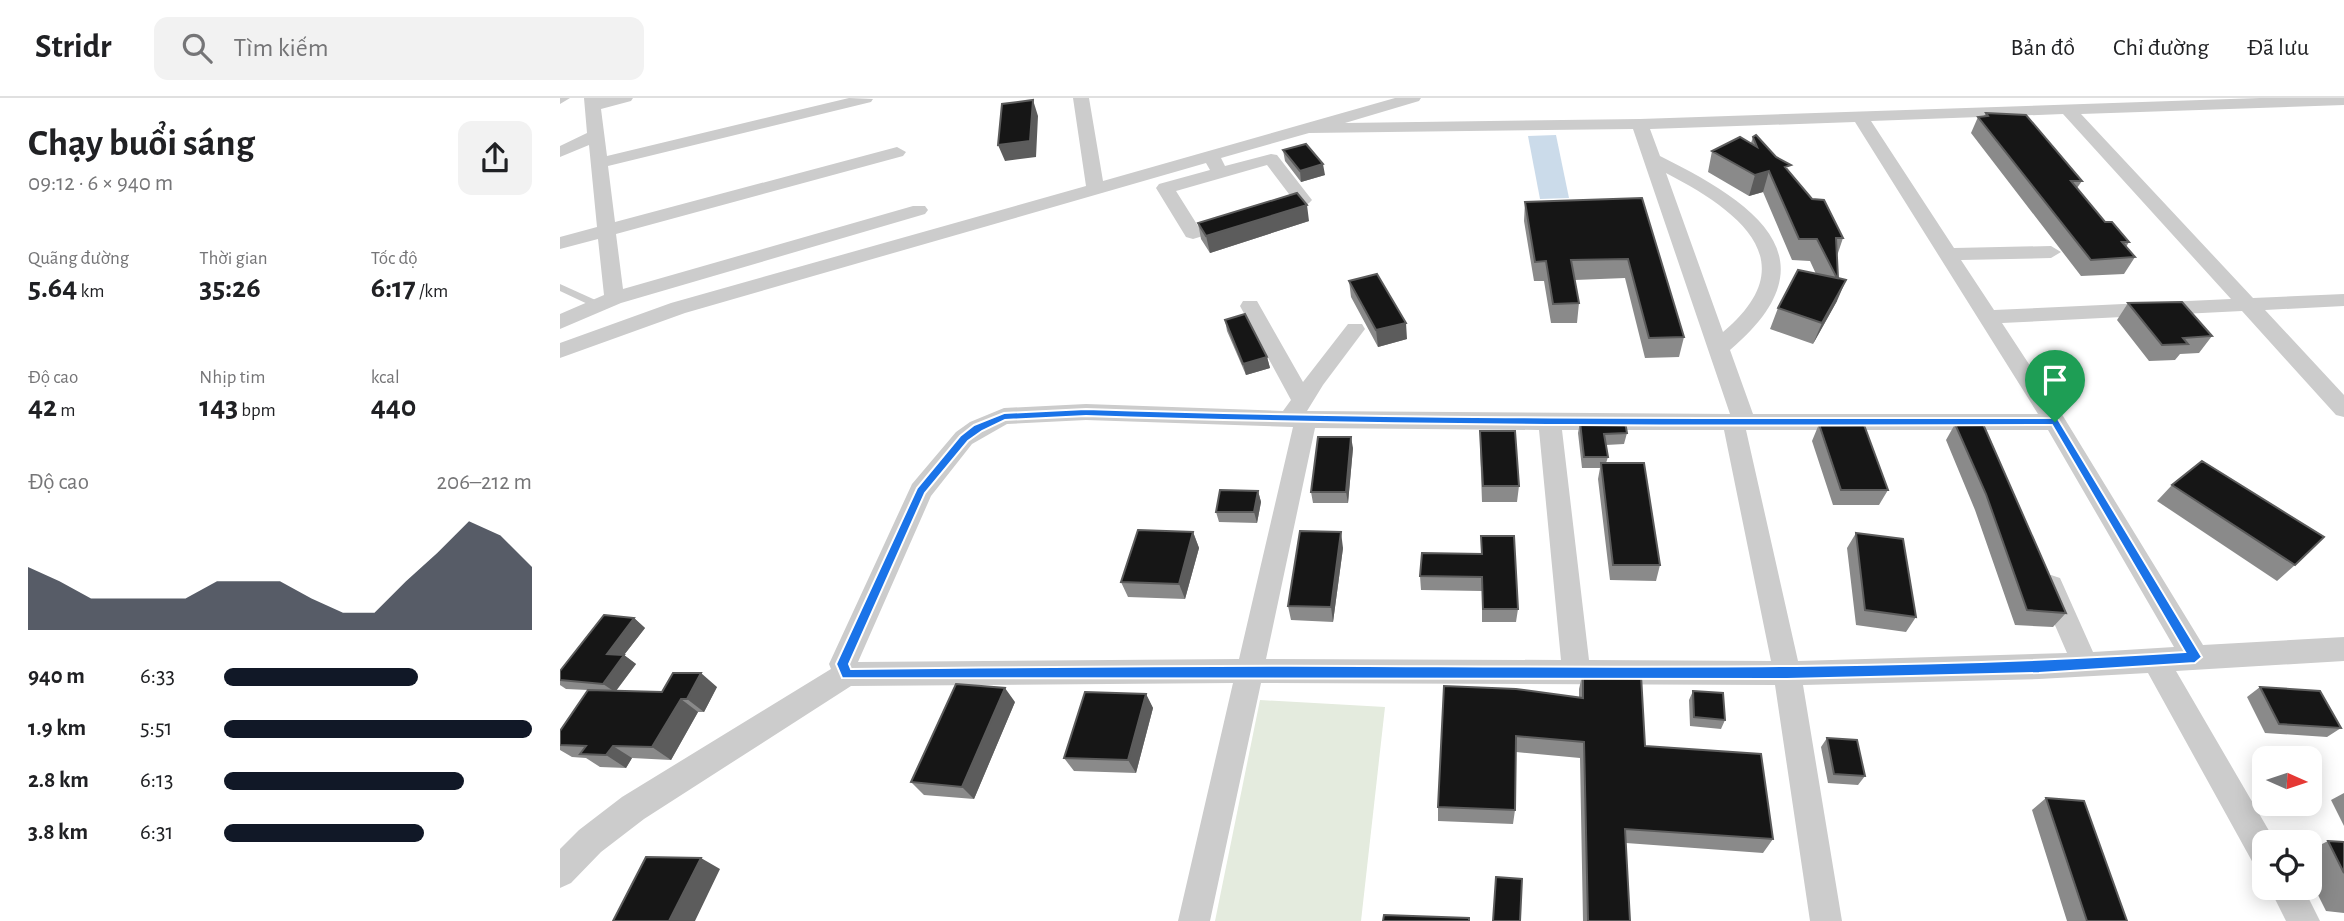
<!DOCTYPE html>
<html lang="vi">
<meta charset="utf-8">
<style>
:root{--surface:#fff;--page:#f2f2f2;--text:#202124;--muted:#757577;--line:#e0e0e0;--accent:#111827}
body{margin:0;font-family:"Alegreya Sans",sans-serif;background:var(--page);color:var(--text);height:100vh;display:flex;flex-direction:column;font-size:26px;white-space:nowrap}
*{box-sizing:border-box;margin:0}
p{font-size:23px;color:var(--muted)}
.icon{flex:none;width:38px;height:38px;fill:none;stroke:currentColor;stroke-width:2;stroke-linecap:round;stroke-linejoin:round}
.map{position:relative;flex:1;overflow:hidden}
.side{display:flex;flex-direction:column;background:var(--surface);width:560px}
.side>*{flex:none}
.needle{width:46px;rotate:93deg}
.controls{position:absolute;left:1692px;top:648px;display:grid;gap:14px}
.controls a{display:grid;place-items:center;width:70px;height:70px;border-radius:14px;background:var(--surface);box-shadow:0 4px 18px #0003;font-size:35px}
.pin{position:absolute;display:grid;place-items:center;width:60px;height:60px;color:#fff;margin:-72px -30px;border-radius:50% 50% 50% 0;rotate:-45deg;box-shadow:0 0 7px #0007}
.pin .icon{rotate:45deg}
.round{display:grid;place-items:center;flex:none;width:74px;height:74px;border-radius:14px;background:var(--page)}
.overview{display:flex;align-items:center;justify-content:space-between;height:119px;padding:0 28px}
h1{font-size:38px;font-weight:700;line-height:52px}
.metrics{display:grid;grid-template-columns:repeat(3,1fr);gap:10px;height:119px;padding:7px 28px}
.metrics div{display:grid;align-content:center}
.metrics b{font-size:30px;font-weight:700}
.metrics small{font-size:19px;font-weight:400}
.metrics p{font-size:19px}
.chart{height:196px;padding:14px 28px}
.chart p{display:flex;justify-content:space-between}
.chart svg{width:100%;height:126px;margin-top:7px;fill:var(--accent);opacity:.7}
ul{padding:0 28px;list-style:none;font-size:23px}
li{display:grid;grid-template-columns:112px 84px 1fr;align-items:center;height:52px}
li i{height:18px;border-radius:9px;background:var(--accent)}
header{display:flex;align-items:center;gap:42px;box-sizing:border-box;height:98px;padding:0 35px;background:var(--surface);border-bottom:2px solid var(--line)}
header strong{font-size:33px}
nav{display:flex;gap:38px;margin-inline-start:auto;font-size:24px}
.search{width:490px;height:63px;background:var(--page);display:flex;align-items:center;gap:18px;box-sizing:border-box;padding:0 24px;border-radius:14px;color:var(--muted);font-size:26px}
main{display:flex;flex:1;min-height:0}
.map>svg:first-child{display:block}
.green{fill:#e4ebde}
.water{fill:#cbdbea}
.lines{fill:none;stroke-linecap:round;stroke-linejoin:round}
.service{fill:#ccc;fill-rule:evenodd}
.minor{fill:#ccc;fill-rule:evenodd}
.wall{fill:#8a8a8a}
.shaded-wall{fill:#5c5c5c}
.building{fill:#161616;stroke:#5c5c5c;stroke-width:2}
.route{fill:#1a73e8;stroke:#fff;stroke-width:2;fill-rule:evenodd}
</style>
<header>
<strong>Stridr</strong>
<div class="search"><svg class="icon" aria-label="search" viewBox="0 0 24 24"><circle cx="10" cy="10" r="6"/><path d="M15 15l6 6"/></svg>Tìm kiếm</div>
<nav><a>Bản đồ</a><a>Chỉ đường</a><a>Đã lưu</a></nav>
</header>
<main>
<section class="side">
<div class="overview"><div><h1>Chạy buổi sáng</h1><p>09:12 · 6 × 940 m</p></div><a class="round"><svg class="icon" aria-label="share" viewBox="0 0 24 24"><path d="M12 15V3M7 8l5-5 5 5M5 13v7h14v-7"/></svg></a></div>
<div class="metrics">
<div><p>Quãng đường</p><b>5.64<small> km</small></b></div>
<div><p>Thời gian</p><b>35:26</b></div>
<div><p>Tốc độ</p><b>6:17<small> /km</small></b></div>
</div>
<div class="metrics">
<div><p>Độ cao</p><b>42<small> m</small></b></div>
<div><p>Nhịp tim</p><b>143<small> bpm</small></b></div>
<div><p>kcal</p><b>440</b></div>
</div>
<div class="chart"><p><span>Độ cao</span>206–212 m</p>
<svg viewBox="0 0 160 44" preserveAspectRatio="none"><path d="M0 44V22L10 27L20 33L30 33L40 33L50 33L60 27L70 27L80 27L90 33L100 38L110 38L120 27L130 17L140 6L150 11L160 22V44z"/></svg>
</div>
<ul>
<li><b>940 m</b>6:33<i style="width:63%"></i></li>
<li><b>1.9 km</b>5:51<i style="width:100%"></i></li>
<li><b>2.8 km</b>6:13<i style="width:78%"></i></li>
<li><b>3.8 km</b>6:31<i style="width:65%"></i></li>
</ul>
</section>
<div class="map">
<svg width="1784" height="823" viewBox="0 0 1784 823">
<rect width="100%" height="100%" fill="#fff"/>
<path class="green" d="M700,602L825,609L801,823H655Z"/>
<path class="water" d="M996,37L1009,100L980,101L968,38Z"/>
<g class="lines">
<path class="service" d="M0,186L42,205L43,207L38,210L34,209L0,193Z"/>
<path class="minor" d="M0,0H10L0,6Z
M24,0H73L71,3L41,11L47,58L289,0L313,1L311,4L48,68L55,124L337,49L346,54L343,58L56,136L63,191L353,108H365L368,112L365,116L61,205L0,231V216L44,197L38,141L0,151V139L37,129L29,47L0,59V48L27,35Z
M513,0H529L543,83L835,0H861L859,3L785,25L1080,21L1700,0H1784V7L1521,16L1693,200L1784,196V208L1705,212L1784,297V319L1776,317L1682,213L1442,225L1503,318L1643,547L1784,539V563L1616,573L1715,743L1704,744V770L1693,765L1588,575L1479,581L1243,587L1282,823H1250L1215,587L701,585L650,823H618L673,585L291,588L84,721L41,754L11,785L0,790V751L19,732L62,699L271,571L269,566L352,386L396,334L410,324L444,310L526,306L723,313L731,302L680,208L683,203H697L743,284L788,226H802L805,231L763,287L747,313L1170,316L1073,31L749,35L661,60L665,68L711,56L717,57L752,102C746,110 731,112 721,114L712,109L715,105L732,100L707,67L616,93L638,128L669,118L678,124L676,128L633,141L626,139L596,90L599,86L650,72L646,65L125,215L0,260V245L111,205L526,88ZM1503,16L1671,201L1434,212L1401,162L1491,160L1501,154L1491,148L1394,150L1311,23ZM1295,24L1478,316H1193L1170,252C1280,159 1190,103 1100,58L1090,31ZM1106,75C1175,111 1249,162 1163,234ZM526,322L733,329L679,561L298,564L371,398L412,346L447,326ZM755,330L979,332L1001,562L706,561ZM1002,332H1164L1211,563L1029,562ZM1186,332H1488L1614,549L1533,554L1500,480L1491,477L1482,480L1478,488L1507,555L1238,563Z
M1709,789H1743L1760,823H1726Z"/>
</g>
<path class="wall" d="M1426,15L1522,83L1517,90L1545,124L1569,144L1566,149L1575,159L1564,176L1521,178L1411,35L1418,19L1424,18Z
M1193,39L1229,73L1283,140L1277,158V203L1253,246L1210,231L1218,210L1256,176L1250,163L1232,162L1203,94L1189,98L1148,74L1152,53L1191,45Z
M723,52L765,77L741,84L725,63Z
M1082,100L1124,239L1119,259L1085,260L1065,180L1015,182L1019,205L1017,225H991L984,183H974L964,123L965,104Z
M749,123L650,155L641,141L638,125Z
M789,183L847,241L818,249L791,199Z
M1568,205L1652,238L1639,255L1620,256L1615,262L1589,263L1557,222Z
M665,222L707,259L710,270L686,277L667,233Z
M1020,324L1067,335L1064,346L1046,347L1048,359L1046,365L1100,467L1096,483L1050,482L1038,381L1040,370H1022L1018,335Z
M1259,326L1328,392L1319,407H1273L1252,343Z
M1395,326L1506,515L1493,529L1455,527L1415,412L1386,342Z
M920,333L959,388L957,404H922L920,349Z
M793,350L788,405H753L751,394Z
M1612,387L1735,467L1717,483L1597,403Z
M698,393L701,404L697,425L659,424L656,414Z
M633,434L639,450L625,501L568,499L561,484Z
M1296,435L1356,519L1346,534L1296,527L1287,450Z
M921,438L958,511L956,524H922V493L861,492L860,478L921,456Z
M783,450L773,524L731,522L728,508Z
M74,520L85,530L64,557L76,566L56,593L102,594L157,589L144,614H138L111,662L72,660L66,670L40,669L26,660L12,659L0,652V633L28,592L6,591L0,587V573Z
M1023,574L1085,648L1213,741L1203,755L1066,745L1070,823H1023L1020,660L956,654L955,712L953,726L878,723V709L884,588L1019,599V591Z
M1700,589L1781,630L1767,639L1705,635L1687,599Z
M1133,593L1165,622L1161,631L1130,628L1129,602Z
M586,596L593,610L576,675L514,673L504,660Z
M455,604L414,701L364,697L351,684Z
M1267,640L1305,678L1298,687L1268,685L1261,649Z
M1784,695V728L1771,702Z
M1486,700L1567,823H1507L1472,712Z
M1768,743L1784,744V815L1766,813L1750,781V752Z"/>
<path class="shaded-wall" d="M473,2L478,18L476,59L445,63L438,47Z
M763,66L765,77L741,84L740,73Z
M1209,73L1203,94L1189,98L1195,77Z
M747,107L749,123L650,155L646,138Z
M1286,182L1277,203L1253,246L1262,225Z
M846,225L847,241L818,249L816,232Z
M707,259L710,270L686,277L683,266Z
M791,339L793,350L788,405L786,394Z
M698,393L701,404L697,425L694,414Z
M633,434L639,450L625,501L619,486Z
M781,434L783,450L773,524L771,509Z
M74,520L85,530L64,557L76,566L55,594L43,586L47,556Z
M141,575L157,589L144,614L127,601Z
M445,590L455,604L414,701L402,689Z
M586,596L593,610L576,675L568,662Z
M121,601L138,614L111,662L92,649Z
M53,648L72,660L66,670L46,657Z
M141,760L160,771L135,823H109Z"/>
<path class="building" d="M473,2L470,43L438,47L442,6Z
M1426,15L1466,17L1522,83H1511L1545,124H1552L1569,144H1562L1575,159L1531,162L1418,19L1428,18Z
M1196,37L1216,59L1231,67L1225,69L1252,101L1264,102L1283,140H1276L1278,180L1286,182L1262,225L1218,210L1238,172L1277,180L1257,141H1239L1209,73L1195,77L1152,53L1180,39L1197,49L1193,39Z
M746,46L763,66L740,73L723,52Z
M737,95L747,107L646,138L638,125Z
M1082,100L1124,239L1089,240L1068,161L1011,162L1019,205L993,206L986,163L975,164L965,104Z
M817,176L846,225L816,232L789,183Z
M1622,204L1652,238L1623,240L1628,246L1602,247L1568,205Z
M685,216L707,259L683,266L665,222Z
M1020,324H1065L1067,335L1044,336L1048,359H1024Z
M1259,326L1304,327L1328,392H1281Z
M1395,326H1423L1506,515L1467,512L1426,396Z
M920,333H955L959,388H923Z
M758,339H791L786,394H751Z
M1642,363L1764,439L1735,467L1612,387Z
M1041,365H1084L1100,467H1053Z
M660,392L698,393L694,414H656Z
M578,432L633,434L619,486L561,484Z
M740,433L781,434L771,509L728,508Z
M1296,435L1343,441L1356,519L1305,512Z
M921,438H954L958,511H923L922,479L860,478L862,455L922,456Z
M44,517L74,520L47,556L64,557L43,586L0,582V573Z
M1023,574L1081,577L1085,648L1201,656L1213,741L1065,731L1070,823H1028L1024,644L956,638L955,712L878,709L884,588L956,591L1023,600Z
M113,575H141L127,601H121L92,649L53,648L46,657L20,656L26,648L0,647V633L28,592L102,594Z
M396,586L445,590L402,689L351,684Z
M1700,589L1760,593L1781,630L1719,626Z
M1133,593L1163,595L1165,622L1134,619Z
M525,594L586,596L568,662L504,660Z
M1267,640L1297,642L1305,678L1274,676Z
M1486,700L1524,703L1567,823H1527Z
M1768,743L1784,744V775Z
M86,759L141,760L109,823H53Z
M936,779L962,781L960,823H933Z
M824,817L909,820V823H823Z"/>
<path class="route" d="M526,311C849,322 1172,320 1495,320L1498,321L1642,559L1635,565L1479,575L1227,581L282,580L276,566L357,390L400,338L414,327L444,315ZM526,318C848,329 1170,328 1492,327L1625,554C1353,572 1080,569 807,568C635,567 463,569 291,571L289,566L365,395L408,343L422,333L445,322Z"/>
</svg>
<div class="controls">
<a><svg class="needle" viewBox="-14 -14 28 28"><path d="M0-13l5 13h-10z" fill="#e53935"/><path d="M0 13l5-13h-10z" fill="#757577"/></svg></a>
<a><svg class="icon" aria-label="locate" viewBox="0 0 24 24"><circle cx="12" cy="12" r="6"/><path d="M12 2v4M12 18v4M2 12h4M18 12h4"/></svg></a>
</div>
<div class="pin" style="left:1495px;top:324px;background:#1e9e55"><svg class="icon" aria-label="arrive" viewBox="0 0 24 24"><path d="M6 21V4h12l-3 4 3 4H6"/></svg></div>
</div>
</main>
